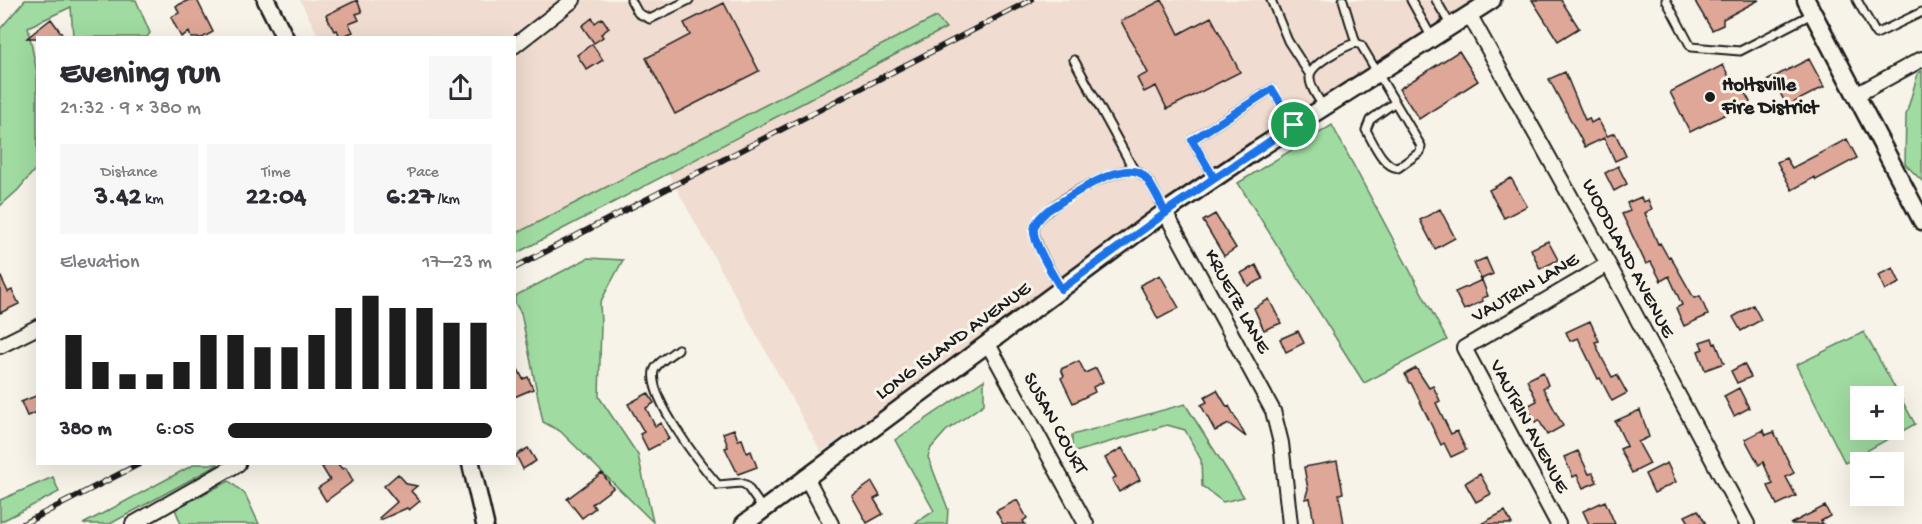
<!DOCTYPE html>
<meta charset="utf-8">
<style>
:root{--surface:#fff;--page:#f7f7f7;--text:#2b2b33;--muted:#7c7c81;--accent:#1c1c1c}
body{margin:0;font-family:"Gochi Hand",sans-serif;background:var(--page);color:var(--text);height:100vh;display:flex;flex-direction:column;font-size:22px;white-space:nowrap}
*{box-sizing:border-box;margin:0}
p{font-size:20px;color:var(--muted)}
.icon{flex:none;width:33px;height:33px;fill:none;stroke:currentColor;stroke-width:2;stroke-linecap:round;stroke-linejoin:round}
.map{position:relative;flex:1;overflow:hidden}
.side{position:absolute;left:36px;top:36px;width:480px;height:429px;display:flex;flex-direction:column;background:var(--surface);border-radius:0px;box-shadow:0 6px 24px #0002}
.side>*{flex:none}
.tools{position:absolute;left:1850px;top:386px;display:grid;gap:12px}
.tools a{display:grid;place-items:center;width:54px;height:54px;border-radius:0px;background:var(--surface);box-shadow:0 6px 24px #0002;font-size:30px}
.pin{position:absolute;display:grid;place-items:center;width:51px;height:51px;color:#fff;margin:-26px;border:3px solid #fff;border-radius:50%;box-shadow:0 2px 6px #0007}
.round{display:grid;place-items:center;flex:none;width:63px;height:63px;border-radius:0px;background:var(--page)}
.headline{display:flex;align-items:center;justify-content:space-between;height:102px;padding:0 24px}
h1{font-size:33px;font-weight:700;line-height:45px}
.metrics{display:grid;grid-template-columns:repeat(3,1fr);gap:9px;height:102px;padding:6px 24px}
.metrics div{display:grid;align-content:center;border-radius:0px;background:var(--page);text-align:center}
.metrics b{font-size:26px;font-weight:700}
.metrics small{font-size:16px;font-weight:400}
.metrics p{font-size:16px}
.chart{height:168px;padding:12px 24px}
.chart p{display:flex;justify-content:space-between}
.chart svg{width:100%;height:108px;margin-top:6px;stroke:var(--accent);stroke-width:6}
ul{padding:0 24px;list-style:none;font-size:20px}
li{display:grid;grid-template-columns:96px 72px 1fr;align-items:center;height:45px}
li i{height:15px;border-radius:8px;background:var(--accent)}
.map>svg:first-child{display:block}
.built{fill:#f0dcd0}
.green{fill:#a0dba1;stroke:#5e7c5e;stroke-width:1.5;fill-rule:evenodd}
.building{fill:#dea797;stroke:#1c1c1c;stroke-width:1.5}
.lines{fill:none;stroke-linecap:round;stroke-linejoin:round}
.service-casing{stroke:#1c1c1c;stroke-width:11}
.minor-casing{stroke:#1c1c1c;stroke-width:18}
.tertiary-casing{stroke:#1c1c1c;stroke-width:21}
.service{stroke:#f7f3e8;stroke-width:7}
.minor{stroke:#f7f3e8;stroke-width:14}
.tertiary{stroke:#f7f3e8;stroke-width:16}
.rail-casing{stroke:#1c1c1c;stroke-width:6}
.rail{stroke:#f7f3e8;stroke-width:4;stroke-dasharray:11;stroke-linecap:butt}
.route-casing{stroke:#fff;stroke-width:12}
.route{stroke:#1a73e8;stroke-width:8}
.poi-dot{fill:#1c1c1c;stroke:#f7f3e8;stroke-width:2}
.labels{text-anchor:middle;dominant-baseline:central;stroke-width:6;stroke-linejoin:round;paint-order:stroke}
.poi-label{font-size:20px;font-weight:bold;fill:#1c1c1c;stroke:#f7f3e8;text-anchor:start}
.street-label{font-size:20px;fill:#1c1c1c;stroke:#f7f3e8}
</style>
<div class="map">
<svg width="1922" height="524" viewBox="0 0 1922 524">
<rect width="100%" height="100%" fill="#f7f3e8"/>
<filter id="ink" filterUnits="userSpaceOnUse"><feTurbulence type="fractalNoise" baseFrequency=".0167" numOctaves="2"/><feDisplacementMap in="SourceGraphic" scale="12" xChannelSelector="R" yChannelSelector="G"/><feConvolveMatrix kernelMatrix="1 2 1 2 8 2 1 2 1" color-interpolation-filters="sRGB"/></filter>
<g filter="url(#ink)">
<path class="built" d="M300,0H1473L821,452L663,164L515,241L514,38L319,37Z"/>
<path class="green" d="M25,0H136L150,33L147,37H73L71,7L28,27L37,73V167L18,190L0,206V29Z
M936,17L946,28L515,254V234Z
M1922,71V181L1905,164L1906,115L1918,73Z
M1332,125L1447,340L1364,383L1238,183Z
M588,258L623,260L600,303L601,324L599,397L638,455L653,522L560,431L543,422L521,313L515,303V296Z
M1864,332L1915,424L1845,463L1796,365ZM1860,396H1893V429H1860Z
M984,380V404L946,431L931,448L928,457L948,509L947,524H914L934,511L895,440Z
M1185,404L1244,497L1223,502L1202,486L1201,460L1185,430L1167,425L1072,453V435Z
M195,464H219L110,524H83Z
M53,477L59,492L0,522V500Z
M229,481L245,494L259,524H181L175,509Z"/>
<path class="building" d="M189,0H197L213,32L202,38H191L189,32L181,37L171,17L179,13L176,6Z
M357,0L362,12L356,14L359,20L349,24L353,32L340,37L337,30L334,31L326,15Z
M1162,0L1179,34L1211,17L1240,72L1167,109L1156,86L1144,92L1137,78L1148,73L1121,21Z
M1532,0H1561L1579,28L1558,41Z
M1694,0H1759L1723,19V25L1712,30Z
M724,3L759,71L675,114L646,58L690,35L684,23Z
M592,18L595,23L602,18L609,28L601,34L603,37L594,43L582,26Z
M51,19L65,38H27Z
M592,44L603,60L587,70L577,55Z
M1459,51L1478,81L1419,119L1399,89Z
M1809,59L1824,87L1787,106L1778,89L1774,91L1768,80Z
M1723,65L1737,92L1743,89L1750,102L1690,132L1670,92Z
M1565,72L1585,120L1589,118L1591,123L1598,119L1607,136L1615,133L1626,156L1615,161L1604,138L1585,147L1549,79Z
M1847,139L1857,158L1816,180L1815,177L1792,190L1777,162L1786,158L1792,168Z
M1618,166L1627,184L1614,191L1605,173Z
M1511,178L1527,206L1504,218L1489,190Z
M1641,197L1643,202L1648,200L1652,209L1645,213L1658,244L1660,243L1668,257L1670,256L1694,298L1700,296L1708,315L1684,326L1676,308L1682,305L1669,276L1661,281L1651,262L1646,264L1622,214L1630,211L1627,203Z
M1440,209L1455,238L1435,249L1420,220Z
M1215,214L1236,248L1224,256L1203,221Z
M1548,241L1558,260L1540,269L1531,249Z
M1486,258L1493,274L1481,279L1474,263Z
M1256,265L1263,279L1248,286L1241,273Z
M1893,268L1900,283L1885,290L1878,275Z
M0,275L8,292L12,290L19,304L0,313Z
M1160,275L1179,308L1158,319L1140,285Z
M1482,280L1488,296L1482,298L1483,301L1464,310L1455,292Z
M1269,299L1281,323L1264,330L1254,308Z
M1753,305L1761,320L1741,331L1733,317Z
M1590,321L1599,341L1595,342L1602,358L1612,377L1617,375L1627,393L1612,401L1600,378L1598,379L1578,338L1570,341L1566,332Z
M1298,331L1304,343L1286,352L1280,339Z
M1712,338L1714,344L1716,343L1724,363L1705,370L1698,351L1703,349L1700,342Z
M514,361L523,379L528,377L533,389L514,397Z
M1079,361L1085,373L1096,368L1103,382L1093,387L1095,392L1073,403L1061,378L1064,376L1061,369Z
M1744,364L1751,377L1737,383L1731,371Z
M1416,368L1429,388L1433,386L1440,401L1436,403L1451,434L1457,431L1466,450L1451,457L1444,443L1441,445L1411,383H1409L1405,374Z
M1543,372L1548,385L1543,388L1563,426L1547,435L1539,420L1535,422L1527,406L1537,401L1527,380Z
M1739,388L1749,408L1734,416L1724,396Z
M1217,390L1227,407L1229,406L1246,437L1229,424L1215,431L1201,405L1207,402L1204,397Z
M648,393L654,403L646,408L655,426L661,423L669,439L648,450L640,434L644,432L628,404Z
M38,395V412L27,416L21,402Z
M1640,410L1649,437L1638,442L1650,464L1632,473L1620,449L1627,446L1615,421Z
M734,429L738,440L742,439L747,453L751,451L757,467L738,474L725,448L728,447L723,433Z
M1763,430L1766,435L1774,432L1794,473L1786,477L1796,496L1777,505L1768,486L1773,484L1763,462L1759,465L1745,439Z
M528,448L536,461L523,469L516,455Z
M1122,448L1140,480L1119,492L1112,479L1116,477L1105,458Z
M1578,451L1589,474L1593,473L1597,482L1583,488L1577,475L1573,477L1564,457Z
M1337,461L1343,493L1339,494L1344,524H1314L1310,498L1305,499L1308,489L1304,467Z
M1667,463L1676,482L1654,493L1645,474Z
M329,464H338L342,469L346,468L353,481L326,501L318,488L330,480L322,467Z
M602,473L613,488L592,504L595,508L582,518L567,499Z
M398,474L407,484L417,486L411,491L420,501L409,510L407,508L380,520L379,518L397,502L384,486Z
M1480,474L1491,494L1476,502L1465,483Z
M872,482L880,496L874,499L883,514L867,523L852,496Z
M1017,500L1027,518L1023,521L1025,524H1003L996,511Z
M1605,501L1615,524H1589L1583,511Z
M1825,506L1830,516L1821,521L1823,524H1790Z
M1698,510L1706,524H1690L1685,516Z
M1505,511L1512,524H1481Z"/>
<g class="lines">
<defs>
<path id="service" d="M631,0L638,13L650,19L689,0
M1271,0L1288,41L1310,75
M1343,0L1356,43
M1411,0L1432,38
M1436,0L1451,26
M1666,0L1691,47L1740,51L1812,14
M1857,0L1876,34L1922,12
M1074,60L1134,170
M1323,106C1318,98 1309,86 1310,76C1311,64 1345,46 1356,43L1361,45L1421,146L1420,152L1398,168C1383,167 1373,142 1366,130L1370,120L1394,103
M1214,178L1192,140L1272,89L1294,125
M1061,289C1054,275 1030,240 1035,226C1040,208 1118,164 1136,171C1151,177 1158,200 1165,212
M678,349C671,355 657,362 654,371C648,398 701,465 718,485L741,483L746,485L763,509"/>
<path id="minor" d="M1469,14L1608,264L1747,524
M514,46L573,0
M1856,95L1922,59
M1165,212L1273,411L1281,443L1290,524
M988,344L1086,524
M0,346L38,327
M806,477L831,524
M133,524L238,464
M1558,524L1464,348L1608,264"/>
<path id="tertiary" d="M266,0L285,38
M1806,0L1922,221
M471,464L485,524
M744,524L1165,212L1255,151L1492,0"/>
</defs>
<use href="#service" class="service-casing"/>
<use href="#minor" class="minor-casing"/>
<use href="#tertiary" class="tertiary-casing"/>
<use href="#service" class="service"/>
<use href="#minor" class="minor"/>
<use href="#tertiary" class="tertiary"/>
<defs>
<path id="rail" d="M514,268L1031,0
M23,524L139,464"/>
</defs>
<use href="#rail" class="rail-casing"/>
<use href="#rail" class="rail"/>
</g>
</g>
<g class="lines" filter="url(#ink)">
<defs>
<path id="route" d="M1294,125L1165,212C1159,200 1153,186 1144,176C1124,156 1067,199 1048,210C1042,216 1035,221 1034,229C1032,243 1054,276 1061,289L1214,178L1192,140L1272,89L1294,125"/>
</defs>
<use href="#route" class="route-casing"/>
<use href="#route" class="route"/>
</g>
<circle class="poi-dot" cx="1710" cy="97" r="6"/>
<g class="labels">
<g class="poi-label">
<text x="1722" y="86">Holtsville<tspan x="1722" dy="23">Fire District</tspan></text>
</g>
<g class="street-label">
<text transform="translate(1627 259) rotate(62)">WOODLAND AVENUE</text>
<text transform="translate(1526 289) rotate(-30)">VAUTRIN LANE</text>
<text transform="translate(1236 302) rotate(61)">KRUETZ LANE</text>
<text transform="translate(954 342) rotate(-36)">LONG ISLAND AVENUE</text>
<text transform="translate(1054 424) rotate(61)">SUSAN COURT</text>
<text transform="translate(1528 427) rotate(62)">VAUTRIN AVENUE</text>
</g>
</g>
</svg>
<div class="tools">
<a>+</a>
<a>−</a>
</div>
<div class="pin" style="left:1294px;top:125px;background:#1e9e55"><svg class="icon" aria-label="arrive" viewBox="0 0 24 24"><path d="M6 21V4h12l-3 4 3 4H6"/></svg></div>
<section class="side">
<div class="headline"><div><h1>Evening run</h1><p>21:32 · 9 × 380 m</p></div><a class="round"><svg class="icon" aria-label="share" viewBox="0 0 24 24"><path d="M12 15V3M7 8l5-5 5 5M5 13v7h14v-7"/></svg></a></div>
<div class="metrics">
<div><p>Distance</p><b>3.42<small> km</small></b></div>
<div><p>Time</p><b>22:04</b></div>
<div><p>Pace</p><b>6:27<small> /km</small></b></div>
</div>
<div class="chart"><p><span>Elevation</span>17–23 m</p>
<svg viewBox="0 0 160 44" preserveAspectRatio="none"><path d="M5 44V22M15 44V33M25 44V38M35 44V38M45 44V33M55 44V22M65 44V22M75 44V27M85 44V27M95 44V22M105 44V11M115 44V6M125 44V11M135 44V11M145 44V17M155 44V17"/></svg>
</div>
<ul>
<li><b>380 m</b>6:05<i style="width:100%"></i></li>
</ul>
</section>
</div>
